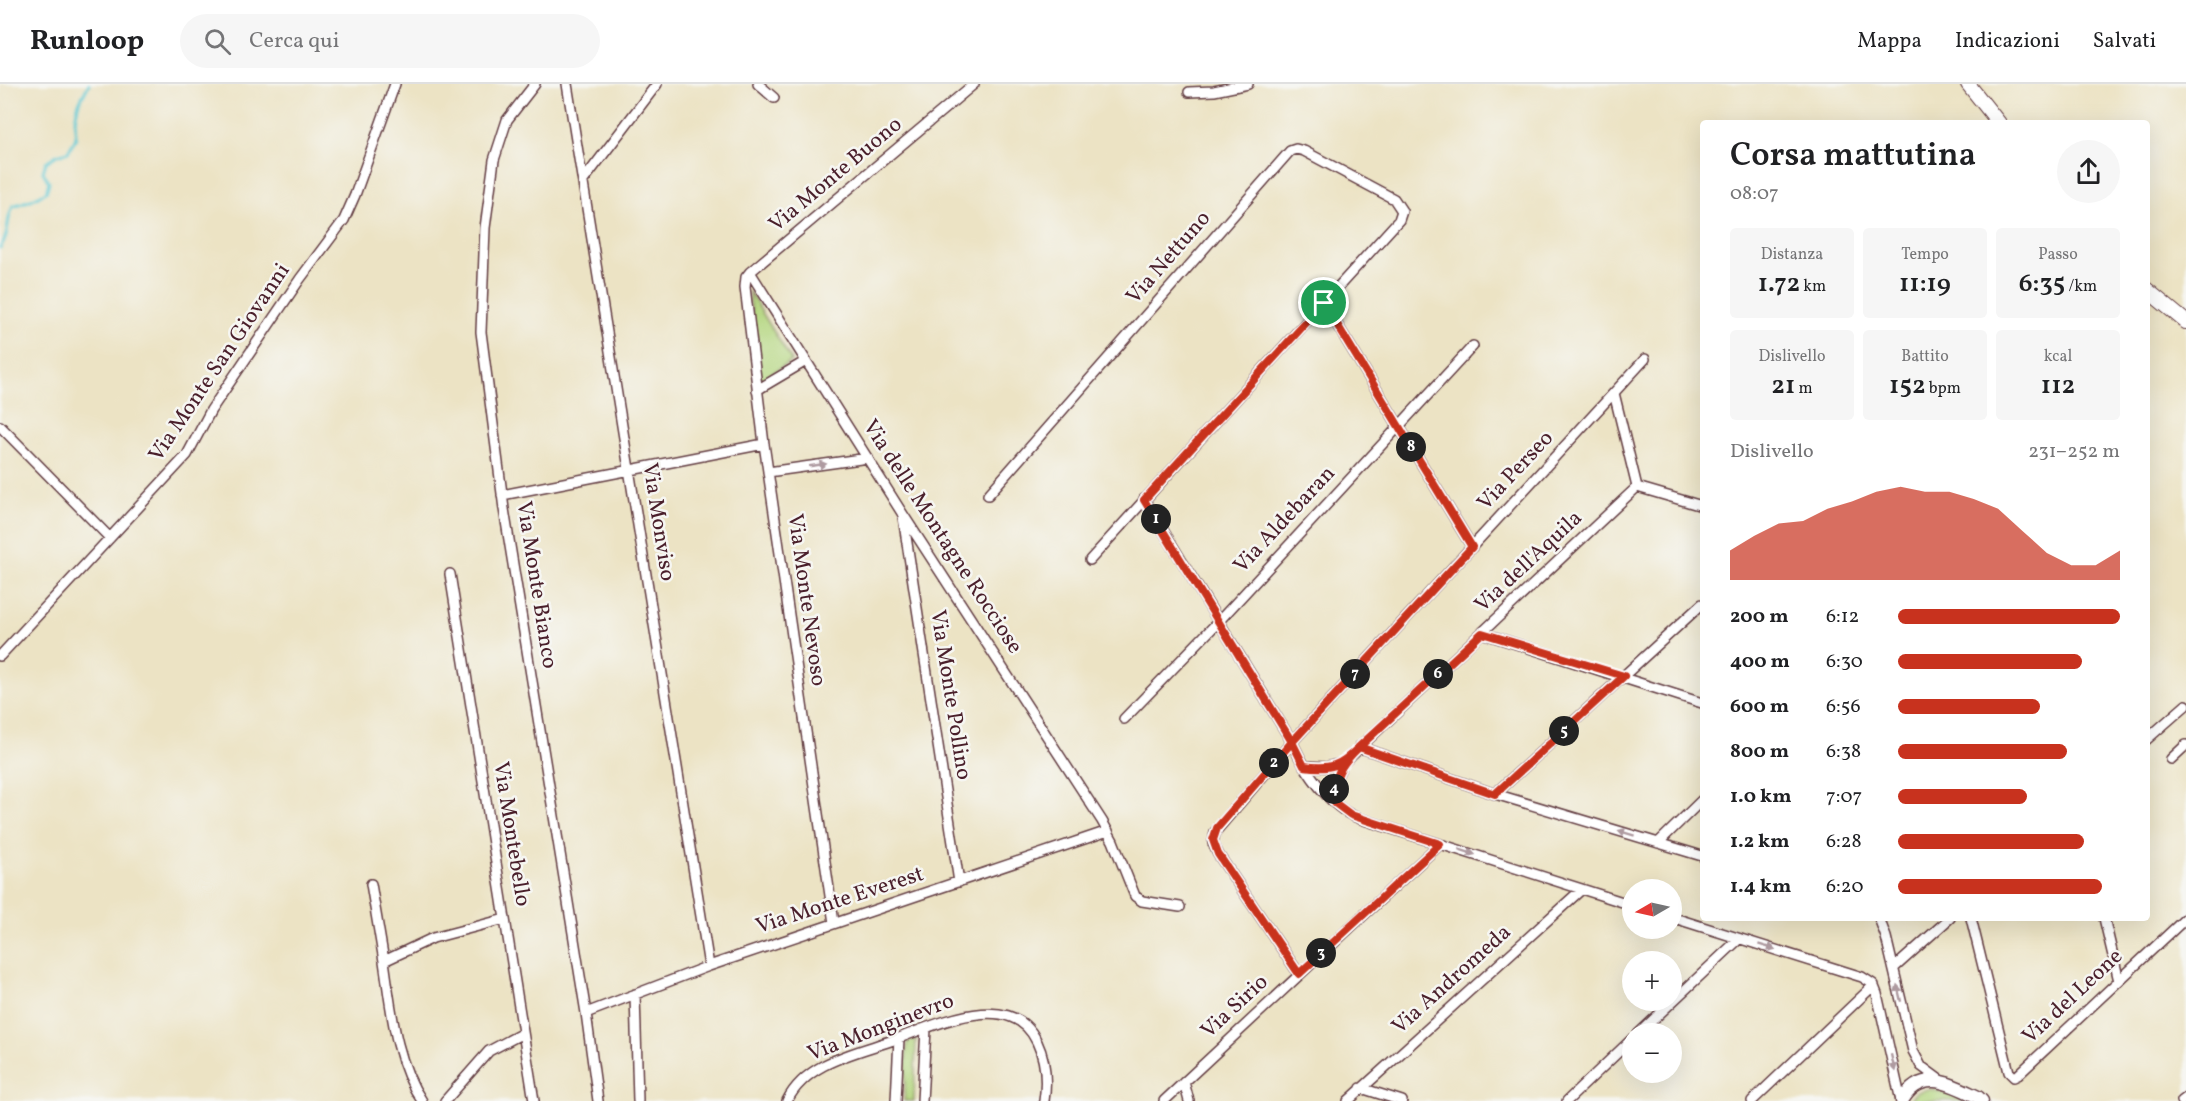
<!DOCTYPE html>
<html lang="it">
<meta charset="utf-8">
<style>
:root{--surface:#fff;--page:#f6f6f6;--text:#202124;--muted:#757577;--line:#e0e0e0;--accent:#c8321e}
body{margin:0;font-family:Vollkorn,serif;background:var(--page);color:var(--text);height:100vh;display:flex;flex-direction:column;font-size:22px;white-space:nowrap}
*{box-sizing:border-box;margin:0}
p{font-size:20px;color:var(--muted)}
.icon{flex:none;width:33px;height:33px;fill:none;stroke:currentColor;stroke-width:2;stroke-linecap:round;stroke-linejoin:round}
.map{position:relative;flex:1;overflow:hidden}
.side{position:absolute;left:1700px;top:36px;width:450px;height:801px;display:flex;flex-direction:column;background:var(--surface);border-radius:6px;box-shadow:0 6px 24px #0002}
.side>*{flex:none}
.needle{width:39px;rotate:261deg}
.tools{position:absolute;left:1622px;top:795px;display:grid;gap:12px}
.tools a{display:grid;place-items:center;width:60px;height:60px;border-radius:50%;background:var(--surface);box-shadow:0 6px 24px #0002;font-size:30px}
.pin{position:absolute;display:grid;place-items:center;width:51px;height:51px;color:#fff;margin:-26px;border:3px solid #fff;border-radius:50%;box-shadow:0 2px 6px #0007}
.km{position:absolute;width:30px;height:30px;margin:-15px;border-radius:50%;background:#222;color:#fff;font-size:16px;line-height:30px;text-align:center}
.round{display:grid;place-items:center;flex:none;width:63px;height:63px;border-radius:32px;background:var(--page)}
.head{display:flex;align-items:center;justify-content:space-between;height:102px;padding:0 30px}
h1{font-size:33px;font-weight:600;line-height:45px}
.stats{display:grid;grid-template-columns:repeat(3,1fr);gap:9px;height:102px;padding:6px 30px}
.stats div{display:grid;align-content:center;border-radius:6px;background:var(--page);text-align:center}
.stats b{font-size:26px;font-weight:600}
.stats small{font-size:16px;font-weight:400}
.stats p{font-size:16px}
.chart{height:168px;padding:12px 30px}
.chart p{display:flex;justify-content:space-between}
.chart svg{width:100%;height:108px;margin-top:6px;fill:var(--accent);opacity:.7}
ul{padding:0 30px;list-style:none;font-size:20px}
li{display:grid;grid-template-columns:96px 72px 1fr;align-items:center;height:45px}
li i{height:15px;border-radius:8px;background:var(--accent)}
header{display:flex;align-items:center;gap:36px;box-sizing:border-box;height:84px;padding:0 30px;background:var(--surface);border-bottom:2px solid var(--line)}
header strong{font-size:28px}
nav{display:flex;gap:33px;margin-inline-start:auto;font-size:21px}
.search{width:420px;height:54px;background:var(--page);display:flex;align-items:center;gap:15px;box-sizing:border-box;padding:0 21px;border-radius:33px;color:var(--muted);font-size:22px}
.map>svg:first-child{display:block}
.green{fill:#b2d57d;stroke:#7e7a54;stroke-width:1.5}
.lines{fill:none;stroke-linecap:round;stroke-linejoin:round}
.stream{stroke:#5dc9d4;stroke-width:3}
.minor-casing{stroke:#623c42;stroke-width:12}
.tertiary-casing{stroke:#623c42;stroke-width:15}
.secondary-casing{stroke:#623c42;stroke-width:16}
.minor{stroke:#fff;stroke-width:9}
.tertiary{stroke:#fff;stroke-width:12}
.secondary{stroke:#fff;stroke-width:14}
.oneway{fill:#ae9aa0}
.route-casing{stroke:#fff;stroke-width:12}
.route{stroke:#c8321e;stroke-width:8}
.labels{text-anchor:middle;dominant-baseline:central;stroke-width:5;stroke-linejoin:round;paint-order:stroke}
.street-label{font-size:22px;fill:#4a1f2b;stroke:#f6f6f2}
</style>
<header>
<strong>Runloop</strong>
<div class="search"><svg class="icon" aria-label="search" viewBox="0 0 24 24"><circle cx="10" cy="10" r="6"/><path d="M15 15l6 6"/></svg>Cerca qui</div>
<nav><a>Mappa</a><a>Indicazioni</a><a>Salvati</a></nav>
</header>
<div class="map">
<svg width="2186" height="1017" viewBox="0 0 2186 1017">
<rect width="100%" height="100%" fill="#f6f6f2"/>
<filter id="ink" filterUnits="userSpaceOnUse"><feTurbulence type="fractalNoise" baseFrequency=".0167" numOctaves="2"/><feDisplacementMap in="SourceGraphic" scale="12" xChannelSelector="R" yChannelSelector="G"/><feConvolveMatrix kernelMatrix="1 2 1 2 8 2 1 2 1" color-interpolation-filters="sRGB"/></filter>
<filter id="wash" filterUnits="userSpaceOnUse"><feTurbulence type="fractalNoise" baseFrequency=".008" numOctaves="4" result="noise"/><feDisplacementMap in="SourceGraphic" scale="24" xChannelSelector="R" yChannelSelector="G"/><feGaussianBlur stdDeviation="1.35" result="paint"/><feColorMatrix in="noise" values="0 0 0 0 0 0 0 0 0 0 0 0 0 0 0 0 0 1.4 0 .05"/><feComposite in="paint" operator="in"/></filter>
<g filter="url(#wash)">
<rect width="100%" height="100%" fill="#ece3c4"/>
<path class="green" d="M749,207L792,277L759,297Z
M916,955L914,1017H904L907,958Z
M1930,1005L1934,1006L1972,1017H1910C1913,1008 1921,1006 1930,1005Z"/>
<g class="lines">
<path class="stream" d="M0,164C11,147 5,139 13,122L31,116L46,108L49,98L43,88L46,78L57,71L68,68L76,54L75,36L78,21L89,0"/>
</g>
</g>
<g filter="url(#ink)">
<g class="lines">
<defs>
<path id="minor" d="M535,0L507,36L494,76L485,144L481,248L504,425L586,929L598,1017
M567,0L709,882
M758,0L774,14
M1189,8L1214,7L1248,0
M583,97L657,0
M750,188L974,0
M1324,219L1472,463
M757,306L806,277
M1614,309L1637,403L1702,422
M0,342L110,454
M768,388L868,374
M502,411L764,360
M988,411L1290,67L1296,65L1304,67L1394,115L1402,127L1399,136L1090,476
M1144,415L1292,658C1304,685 1329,723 1358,734L1632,821
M903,433L959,798
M450,490L534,1017
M1482,549L1702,619
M0,572L187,371L211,326L300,195L344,136L355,111L395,0
M1124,635L1219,537L1473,262
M2146,656L2186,621
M1359,663L1495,710L1702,772
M2171,675L2186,661
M1304,682L1326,683L1343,679
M1495,710L1702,520
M1335,719V696L1343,679L1637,403
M1658,759L1702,716
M371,800L384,877
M1671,833L1862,893L1873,900L1877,910L1901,1017
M1879,834L1886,853L1913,967L1921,982L1940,996
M1971,834L2009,988L2014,993L2018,991L2186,834
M2104,834L2119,897
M834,839L764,360L745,203L746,193L750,188L902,429L1102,737L1113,757L1135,812L1142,817L1180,823
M1894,884L1950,834
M1299,890L1218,770L1213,759L1215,748L1292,658L1645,275
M635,910L638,1017
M586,929L709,882L1108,747
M1638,950L1739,855
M1184,998L1189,1017
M1361,1004L1402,1017
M422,1017C395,977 391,924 384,877L433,854L505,835
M445,1017L489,967L523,949
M787,1017C807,977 857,969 896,955C936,941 1012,903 1037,958C1046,977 1047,997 1044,1017
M896,1017L899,954
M922,1017L926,945
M1164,1017L1440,760
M1348,1017L1582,805
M1567,1017L1632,955
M1752,1017L1874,901
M2182,1017L2186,1014"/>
<path id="tertiary" d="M1902,1017C1922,982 1952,1001 1978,1013L1982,1017"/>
<path id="secondary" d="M1968,0L1999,39
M2146,205L2186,238"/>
</defs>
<use href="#minor" class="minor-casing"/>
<use href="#tertiary" class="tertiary-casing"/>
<use href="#secondary" class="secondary-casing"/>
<use href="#minor" class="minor"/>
<use href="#tertiary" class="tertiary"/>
<use href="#secondary" class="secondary"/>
</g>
<defs><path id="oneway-solid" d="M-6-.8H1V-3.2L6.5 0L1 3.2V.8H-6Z" transform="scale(1.5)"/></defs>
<g class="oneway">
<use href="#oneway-solid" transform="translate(818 381) rotate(-8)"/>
<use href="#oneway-solid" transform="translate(1626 749) rotate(-163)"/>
<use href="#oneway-solid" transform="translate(1467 768) rotate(18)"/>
<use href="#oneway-solid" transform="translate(1767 863) rotate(17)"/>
<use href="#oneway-solid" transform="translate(1899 909) rotate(-103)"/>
<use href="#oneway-solid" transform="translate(1893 979) rotate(77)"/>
</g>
</g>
<g class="lines" filter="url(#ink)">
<defs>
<path id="route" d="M1324,219L1144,416L1292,658L1217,744L1213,756L1218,770L1299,890L1440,760L1351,731L1335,719C1332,693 1341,680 1359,663L1495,710L1624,592L1482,549L1359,663C1340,682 1331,686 1304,682L1292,658L1472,463L1324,219"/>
</defs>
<use href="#route" class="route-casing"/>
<use href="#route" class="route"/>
</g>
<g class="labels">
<g class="street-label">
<text transform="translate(836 91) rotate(-40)">Via Monte Buono</text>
<text transform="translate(1169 174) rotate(-49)">Via Nettuno</text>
<text transform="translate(220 279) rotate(-56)">Via Monte San Giovanni</text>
<text transform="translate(1516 387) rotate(-47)">Via Perseo</text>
<text transform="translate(1285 436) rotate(-47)">Via Aldebaran</text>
<text transform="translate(658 438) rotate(81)">Via Monviso</text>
<text transform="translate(942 453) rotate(57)">Via delle Montagne Rocciose</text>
<text transform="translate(1529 478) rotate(-43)">Via dell'Aquila</text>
<text transform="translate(536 501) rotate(81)">Via Monte Bianco</text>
<text transform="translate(806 516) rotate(82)">Via Monte Nevoso</text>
<text transform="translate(950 611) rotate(81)">Via Monte Pollino</text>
<text transform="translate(511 750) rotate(81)">Via Montebello</text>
<text transform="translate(840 817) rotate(-18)">Via Monte Everest</text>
<text transform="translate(1452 896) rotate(-42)">Via Andromeda</text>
<text transform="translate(2073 913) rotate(-43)">Via del Leone</text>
<text transform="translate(1235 923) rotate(-43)">Via Sirio</text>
<text transform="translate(881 944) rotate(-21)">Via Monginevro</text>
</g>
</g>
</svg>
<div class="tools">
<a><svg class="needle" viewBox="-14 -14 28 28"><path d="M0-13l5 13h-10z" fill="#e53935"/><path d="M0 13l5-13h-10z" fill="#757577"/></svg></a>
<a>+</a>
<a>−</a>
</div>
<div class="pin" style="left:1324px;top:219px;background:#1e9e55"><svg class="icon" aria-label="arrive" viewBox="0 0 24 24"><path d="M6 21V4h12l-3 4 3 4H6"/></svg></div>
<b class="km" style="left:1156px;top:435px">1</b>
<b class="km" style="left:1274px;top:679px">2</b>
<b class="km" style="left:1321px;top:869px">3</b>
<b class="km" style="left:1334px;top:705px">4</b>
<b class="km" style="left:1564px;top:647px">5</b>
<b class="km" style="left:1438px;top:590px">6</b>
<b class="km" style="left:1355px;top:590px">7</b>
<b class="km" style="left:1411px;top:363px">8</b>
<section class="side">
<div class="head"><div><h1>Corsa mattutina</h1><p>08:07</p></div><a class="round"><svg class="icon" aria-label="share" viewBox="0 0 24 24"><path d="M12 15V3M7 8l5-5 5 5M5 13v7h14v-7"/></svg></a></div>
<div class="stats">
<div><p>Distanza</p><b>1.72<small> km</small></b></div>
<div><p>Tempo</p><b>11:19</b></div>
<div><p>Passo</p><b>6:35<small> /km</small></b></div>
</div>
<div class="stats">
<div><p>Dislivello</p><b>21<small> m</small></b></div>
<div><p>Battito</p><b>152<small> bpm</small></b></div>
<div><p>kcal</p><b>112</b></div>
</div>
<div class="chart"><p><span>Dislivello</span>231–252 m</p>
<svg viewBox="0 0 160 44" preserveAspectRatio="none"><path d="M0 44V32L10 26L20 21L30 20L40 15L50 12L60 8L70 6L80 8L90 8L100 11L110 15L120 24L130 33L140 38L150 38L160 32V44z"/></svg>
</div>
<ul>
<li><b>200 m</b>6:12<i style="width:100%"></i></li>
<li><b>400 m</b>6:30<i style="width:83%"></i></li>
<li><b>600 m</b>6:56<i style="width:64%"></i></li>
<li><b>800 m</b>6:38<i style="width:76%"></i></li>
<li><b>1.0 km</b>7:07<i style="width:58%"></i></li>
<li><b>1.2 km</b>6:28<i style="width:84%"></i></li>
<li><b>1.4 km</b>6:20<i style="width:92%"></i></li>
</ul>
</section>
</div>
